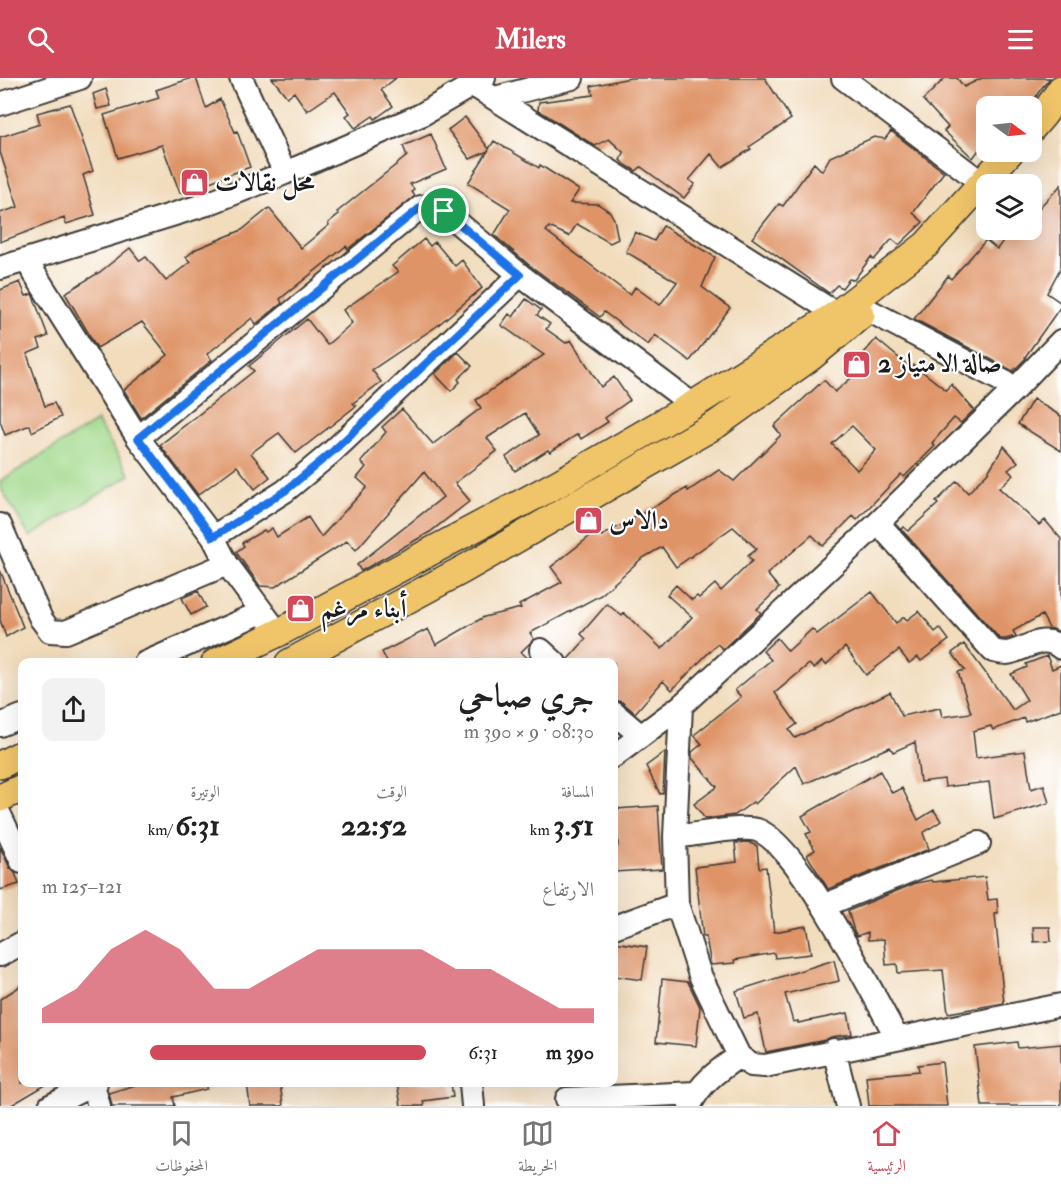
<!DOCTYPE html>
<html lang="ar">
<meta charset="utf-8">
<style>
:root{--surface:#fff;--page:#f2f2f2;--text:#222;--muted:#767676;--line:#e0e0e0;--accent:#d1495b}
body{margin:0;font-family:"IM FELL Double Pica",Amiri,serif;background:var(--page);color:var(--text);direction:rtl;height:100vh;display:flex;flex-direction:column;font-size:22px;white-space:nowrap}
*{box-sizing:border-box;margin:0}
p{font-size:20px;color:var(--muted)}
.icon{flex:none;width:33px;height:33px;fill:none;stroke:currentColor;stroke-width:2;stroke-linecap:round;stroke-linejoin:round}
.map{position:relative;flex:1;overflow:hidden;direction:ltr}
.sheet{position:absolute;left:18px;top:580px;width:600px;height:429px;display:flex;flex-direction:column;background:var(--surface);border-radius:12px;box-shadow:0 6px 24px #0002;direction:rtl}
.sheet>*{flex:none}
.needle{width:39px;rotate:105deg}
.controls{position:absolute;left:976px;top:18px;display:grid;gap:12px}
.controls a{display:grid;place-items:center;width:66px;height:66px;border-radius:12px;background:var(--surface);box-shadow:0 6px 24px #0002;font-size:30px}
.pin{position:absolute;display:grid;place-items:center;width:51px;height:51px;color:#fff;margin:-26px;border:3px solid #fff;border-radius:50%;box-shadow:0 2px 6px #0007}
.round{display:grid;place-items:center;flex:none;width:63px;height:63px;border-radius:12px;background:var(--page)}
.head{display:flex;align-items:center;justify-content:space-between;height:102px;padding:0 24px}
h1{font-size:33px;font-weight:700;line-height:45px}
.metrics{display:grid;grid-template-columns:repeat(3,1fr);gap:9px;height:102px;padding:6px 24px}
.metrics div{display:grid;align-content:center}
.metrics b{font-size:30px;font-weight:700}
.metrics small{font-size:16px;font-weight:400}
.metrics p{font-size:16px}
.chart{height:168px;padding:12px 24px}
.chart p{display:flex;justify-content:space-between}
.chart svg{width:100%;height:108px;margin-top:6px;fill:var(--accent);opacity:.7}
ul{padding:0 24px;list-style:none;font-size:20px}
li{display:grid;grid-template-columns:96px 72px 1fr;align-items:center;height:45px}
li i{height:15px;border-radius:8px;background:var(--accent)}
header{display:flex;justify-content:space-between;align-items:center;height:78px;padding:0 24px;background:var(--accent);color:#fff;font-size:27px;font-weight:700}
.tab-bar{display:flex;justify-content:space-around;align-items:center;height:84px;border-top:2px solid var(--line);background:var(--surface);font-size:16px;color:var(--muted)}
.tab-bar a{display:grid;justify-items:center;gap:3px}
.tab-bar .active{color:var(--accent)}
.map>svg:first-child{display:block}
.green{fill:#a0d88a;stroke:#5e7a53;stroke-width:1.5}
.building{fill:#df9467;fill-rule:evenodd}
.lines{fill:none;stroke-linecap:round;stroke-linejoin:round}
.minor-casing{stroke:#3c3934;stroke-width:26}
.major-casing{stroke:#3c3934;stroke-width:30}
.minor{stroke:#fff;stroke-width:22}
.major{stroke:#f0c469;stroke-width:27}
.route-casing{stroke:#fff;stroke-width:12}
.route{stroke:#1a73e8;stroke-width:8}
.labels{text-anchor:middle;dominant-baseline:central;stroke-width:4.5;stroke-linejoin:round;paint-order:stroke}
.poi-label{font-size:26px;font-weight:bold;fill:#1c1c1c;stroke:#fff;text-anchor:start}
</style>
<header><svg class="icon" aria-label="menu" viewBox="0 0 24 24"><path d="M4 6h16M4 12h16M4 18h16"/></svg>Milers<svg class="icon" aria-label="search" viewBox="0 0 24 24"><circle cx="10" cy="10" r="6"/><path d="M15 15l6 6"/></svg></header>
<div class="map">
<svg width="1061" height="1028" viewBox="0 0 1061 1028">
<rect width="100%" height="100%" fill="#fff"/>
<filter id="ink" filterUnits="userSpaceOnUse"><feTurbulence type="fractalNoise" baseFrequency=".0167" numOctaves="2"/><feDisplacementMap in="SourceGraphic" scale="12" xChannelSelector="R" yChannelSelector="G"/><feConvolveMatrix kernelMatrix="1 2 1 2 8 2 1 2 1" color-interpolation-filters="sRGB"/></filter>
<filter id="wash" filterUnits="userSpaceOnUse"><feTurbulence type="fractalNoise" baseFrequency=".008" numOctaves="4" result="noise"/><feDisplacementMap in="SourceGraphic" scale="24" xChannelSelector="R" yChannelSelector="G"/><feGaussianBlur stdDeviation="1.35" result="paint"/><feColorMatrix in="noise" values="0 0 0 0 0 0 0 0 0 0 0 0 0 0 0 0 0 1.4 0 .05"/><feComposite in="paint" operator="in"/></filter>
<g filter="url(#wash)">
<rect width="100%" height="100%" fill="#f1dcbc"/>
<path class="green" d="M97,343L130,397L30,459L0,409V403Z"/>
<g id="blocks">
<path class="building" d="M192,0H196L206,30L220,21L235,54L237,53L250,89L180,115L162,67L118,80L104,37L159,20L156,12Z
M272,0H396L381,12L393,28L375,41L373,38L355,50L346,38L350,35L335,14L307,33L294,14L287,19Z
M630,0H765L791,41L749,69L751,71L722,89L711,76L689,102L695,106L684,120L641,89L636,93L626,87L620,82L624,75L609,61L595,68L538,32L539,24L593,17L591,8Z
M945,0H957L964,9L982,0H1050L1040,12L1033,24L1027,28H987V61L973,80L944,53L948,49L923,22Z
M106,11L111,28L97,31L93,16Z
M70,26L93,93L83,97L95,137L66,146L64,140L0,164V135L18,129L0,74V59L40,46L37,35Z
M465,39L489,71L494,63L539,90L540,87L579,112L570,125L598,126L610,134L614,141L618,161L610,165L577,146L569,158L549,149L546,153L630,217L635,209L660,227L677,204L626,174L635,154L654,163L663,148L715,179L702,209L730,230L690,283L655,257L648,267L604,234L600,239L528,186L494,157L510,131L468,105L488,73L470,81L448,52Z
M891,53L944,94L913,135L923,144L899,167L892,161L874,182L871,179L854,202L849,201L842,210L837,207L829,215L752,160L779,126L783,128L814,85L822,93L830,79L874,59L885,61Z
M431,56L446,91L410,106L414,111L412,114L415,118L348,171L346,168L280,221L282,225L256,246L252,240L207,276L212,282L141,340L124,312L168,277L142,244L97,270L65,215L100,194L130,170L140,183L146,179L166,203L190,184L186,179L196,171L242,152L269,130L301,170L329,147L328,145L339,136L337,134L407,78L403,68Z
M1061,107V189L1047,215L1061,225V228L1025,279L1026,280L1013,293L914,241L948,198L951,201L986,162L997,171L1011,152H1032V137Z
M424,161L430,168L435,164L455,188L462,182L482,210L437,248L372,292L381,304L353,325L356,328L296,375L279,355L251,375L270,399L255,411L237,388L198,417L160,367L254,293L249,288L307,241L327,267L352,245L343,232L398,194L392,188Z
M20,204L26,218L32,216L33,218L48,258L38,262L41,270L27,276L45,328L54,325L61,339L32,354L30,347L5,357L0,343V212Z
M526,221L541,232L537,237L550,246L546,251L566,265L571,262L601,309L614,299L630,322L605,340L608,344L581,361L578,356L550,374L548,372L515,393L506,379L539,357L525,335L487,360L497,373L455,405L470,423L430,454L361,493L357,487L443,419L424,394L356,472L347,463L275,509L260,508L236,474L244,468L242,465L264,452L266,454L272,450L277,459L308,439L321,459L367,409L357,400L366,389L361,384L386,354L382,349L402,331L433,366L481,330L476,322L544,277L501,247L509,236L513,239Z
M876,261L911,290L914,287L946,312L951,306L974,332L961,345L954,340L932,365L935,368L904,399L901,396L857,442L853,438L823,468L812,457L767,496L779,510L757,531L761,535L723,571L717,566L672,612L663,603L635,635L622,624L614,622V585H568V581L586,561L581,556L607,526L622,538L624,535L662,571L692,539L667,517L676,507L692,522L697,518L699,520L715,506L721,513L752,483L748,478L757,471L733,449L676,489L662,469L641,481L601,517L530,555L534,561L521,574L533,585H388L382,574L428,551L436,567L484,539L521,530L519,527L562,504L551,489L598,452L602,458L687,410L688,413L719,392L734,403L781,357L774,348L824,302L835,314L864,289L857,283ZM852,348L876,372L857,392L832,366Z
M458,274L472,288L458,301L460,304L451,313L435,296Z
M1033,321L1061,338V373L1018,346Z
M1004,368L1018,384L1008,392L1013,397L999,410L1039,447L1045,442L1061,461V554L1049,550L1042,537L1013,553L1016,558L1006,561H1000L901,451L904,449L908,453L938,426L936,424L957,403L968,415L988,394Z
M0,492L23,549L6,559L0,542Z
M198,513L206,529L191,537L182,520Z
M872,514L896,545L904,539L907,542L919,533L935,554L940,550L949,562L921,583L918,579L909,585L899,572L866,597L845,569L826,587L822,583L814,591L809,586L775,615L797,646L789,652L795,660L890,614L902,638L940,630L942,639L971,635L958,594L965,592L952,575L964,566L1013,632L1027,622L1011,596L1027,589L1026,586L1047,578L1052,591L1061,587V631L1025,644L1024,640L993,652L991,648L973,653L976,680L1025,673L1031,711L1044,707L1049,725L994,741L989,704L945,709L944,701L920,704L915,664L893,674L890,669L804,706L796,688L755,726L753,724L735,737L705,741L694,726L717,709L692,680V674L702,666L694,657L741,619L735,612L771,582L763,573L777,560L788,573L812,551L817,556Z
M665,674L663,715L660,716L646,688Z
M880,693L892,715L902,710L918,742L934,732L941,743L923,755L929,771L828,811L807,777L815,772L806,756L811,754L802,738Z
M658,728L662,791L614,794V761L618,767L616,731Z
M748,764L757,768L759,790L766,789L774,854L806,848L811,876L775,880L774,875L734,882L735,885L711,887L706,859H703L695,789L737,784L735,765Z
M0,769L10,790L15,795L19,806L0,812Z
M985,799L988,822L997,821L998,835L995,836L1004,925L948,935L943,892L898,895L897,886L886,887L884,861L868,862V854L857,858L854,853L848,833L916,805L932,802L933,804Z
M1033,849H1050L1051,863L1034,864Z
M614,864L647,869L642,902L614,898Z
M834,882L839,903L785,916L793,944L798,943V945L848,935L852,956L831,959L825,962L766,974L758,936L744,940L736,913Z
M662,901L688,904L700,929L696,968L656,964Z
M22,907V1005H49L10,1028H0V921Z
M1017,964L1018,970L1061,966V1028H982L975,969Z
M942,984L947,1028H869L866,998L919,993L918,987Z
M142,1005H207V1011L173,1019L175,1028H112L109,1015Z
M247,1005H280L283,1028H250Z
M397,1005H451L453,1019L423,1023L424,1028H401Z"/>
</g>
</g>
<g filter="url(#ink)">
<use href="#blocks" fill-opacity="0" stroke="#3c3934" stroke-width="1.5"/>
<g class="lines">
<defs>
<path id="minor" d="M241,0L285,95
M843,0L982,105
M473,7L837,236
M495,20L572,0
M0,26L80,0
M26,182L138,360L213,459L227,486L278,555
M0,190L207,126L285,95L421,37L484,0
M868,232L1016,310
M138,360L421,129L431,128L444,133L520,197L693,327
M878,445L993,573C997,574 1003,575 1007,575C1026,572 1043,554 1061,570
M0,447L41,541L50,553L66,554L227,486
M213,459L285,413L332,374L520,197
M541,572L555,585
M145,585L262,534
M681,628L675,759L677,826L700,897L739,978L751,987L765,988L1061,927
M614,635L641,658
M0,647L22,638
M614,678L681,628L878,445L1016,310L1061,263
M0,737L22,784
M675,759C695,757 740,747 757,752C799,766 873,917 897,960
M823,828L979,765
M614,849L677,826
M0,877L22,865
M834,972L848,1028
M471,1005L473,1028
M93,1007L99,1028
M567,1021L696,1015
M690,1027C701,1004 719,992 739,978
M50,1028L96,1005"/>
<path id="major" d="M1032,50L1044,36L1061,11
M215,585L278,555L559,405L693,327L837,236L926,167L1010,74
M289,585L464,491L717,346L812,278L861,237
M0,687L22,676
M0,720L22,710"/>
</defs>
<use href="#minor" class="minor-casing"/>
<use href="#major" class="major-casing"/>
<use href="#minor" class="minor"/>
<use href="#major" class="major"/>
</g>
</g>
<g class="lines" filter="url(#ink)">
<defs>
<path id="route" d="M431,128L444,133L520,197L332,374L285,413L213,459L138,360L421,129Z"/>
</defs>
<use href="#route" class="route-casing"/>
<use href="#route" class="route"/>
</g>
<defs>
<symbol id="shop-square" viewBox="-11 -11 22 22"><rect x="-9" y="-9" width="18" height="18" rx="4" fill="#d1495b" stroke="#fff"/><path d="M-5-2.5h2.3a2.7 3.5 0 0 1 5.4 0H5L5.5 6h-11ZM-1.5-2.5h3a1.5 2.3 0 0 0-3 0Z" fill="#fff"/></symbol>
</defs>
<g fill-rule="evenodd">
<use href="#shop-square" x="178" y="88" width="33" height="33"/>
<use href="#shop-square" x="840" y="270" width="33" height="33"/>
<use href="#shop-square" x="572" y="426" width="33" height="33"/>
<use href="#shop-square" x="284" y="514" width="33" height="33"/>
</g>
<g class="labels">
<g class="poi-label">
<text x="215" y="105">محل نقالات</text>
<text x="878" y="286">صالة الامتياز 2</text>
<text x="609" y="443">دالاس</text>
<text x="321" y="531">أبناء مرغم</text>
</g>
</g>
</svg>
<div class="controls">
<a><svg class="needle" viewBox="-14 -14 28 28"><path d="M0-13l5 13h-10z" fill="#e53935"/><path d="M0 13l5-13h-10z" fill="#767676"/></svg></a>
<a><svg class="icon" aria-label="layers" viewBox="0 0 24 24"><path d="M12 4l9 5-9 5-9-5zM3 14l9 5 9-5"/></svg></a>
</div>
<div class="pin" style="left:444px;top:133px;background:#1e9e55"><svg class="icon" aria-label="arrive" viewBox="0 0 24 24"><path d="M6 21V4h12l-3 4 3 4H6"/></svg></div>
<section class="sheet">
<div class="head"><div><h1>جري صباحي</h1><p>08:30 · 9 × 390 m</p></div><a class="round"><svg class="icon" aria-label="share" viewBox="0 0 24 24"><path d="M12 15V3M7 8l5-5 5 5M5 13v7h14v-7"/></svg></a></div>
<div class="metrics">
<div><p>المسافة</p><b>3.51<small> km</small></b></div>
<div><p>الوقت</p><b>22:52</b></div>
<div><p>الوتيرة</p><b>6:31<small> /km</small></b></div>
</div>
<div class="chart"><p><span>الارتفاع</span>121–125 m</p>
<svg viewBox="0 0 160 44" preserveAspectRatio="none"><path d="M0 44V38L10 30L20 14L30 6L40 14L50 30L60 30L70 22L80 14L90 14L100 14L110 14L120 22L130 22L140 30L150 38L160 38V44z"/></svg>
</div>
<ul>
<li><b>390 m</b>6:31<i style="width:72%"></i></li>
</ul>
</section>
</div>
<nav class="tab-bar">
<a class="active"><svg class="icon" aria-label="home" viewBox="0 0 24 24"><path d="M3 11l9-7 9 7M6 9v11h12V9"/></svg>الرئيسية</a>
<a><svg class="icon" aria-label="map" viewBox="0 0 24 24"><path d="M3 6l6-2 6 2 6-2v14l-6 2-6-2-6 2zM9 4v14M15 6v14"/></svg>الخريطة</a>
<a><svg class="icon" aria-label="saved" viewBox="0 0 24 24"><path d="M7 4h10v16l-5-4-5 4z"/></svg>المحفوظات</a>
</nav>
